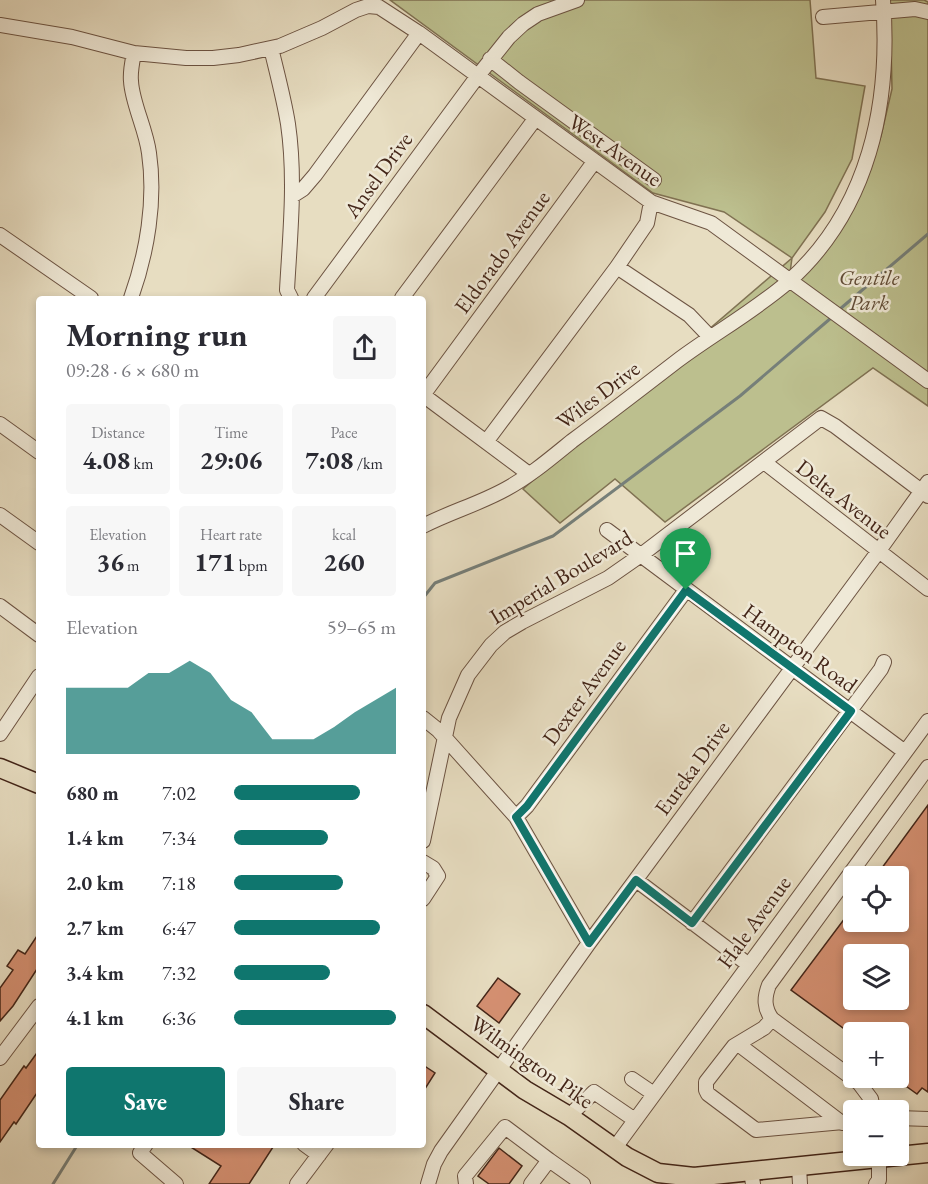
<!DOCTYPE html>
<meta charset="utf-8">
<style>
:root{--surface:#fff;--page:#f7f7f7;--text:#2b2b33;--muted:#7c7c81;--accent:#0f766e}
body{margin:0;font-family:"EB Garamond",serif;background:var(--page);color:var(--text);height:100vh;display:flex;flex-direction:column;font-size:22px;white-space:nowrap}
*{box-sizing:border-box;margin:0}
p{font-size:20px;color:var(--muted)}
.icon{flex:none;width:33px;height:33px;fill:none;stroke:currentColor;stroke-width:2;stroke-linecap:round;stroke-linejoin:round}
.map{position:relative;flex:1;overflow:hidden}
.sheet{position:absolute;left:36px;top:296px;width:390px;height:852px;display:flex;flex-direction:column;background:var(--surface);border-radius:6px;box-shadow:0 3px 9px #0003}
.sheet>*{flex:none}
.buttons{position:absolute;left:843px;top:866px;display:grid;gap:12px}
.buttons a{display:grid;place-items:center;width:66px;height:66px;border-radius:6px;background:var(--surface);box-shadow:0 3px 9px #0003;font-size:30px}
.pin{position:absolute;display:grid;place-items:center;width:51px;height:51px;color:#fff;margin:-62px -26px;border-radius:50% 50% 50% 0;rotate:-45deg;box-shadow:0 0 6px #0007}
.pin .icon{rotate:45deg}
.round{display:grid;place-items:center;flex:none;width:63px;height:63px;border-radius:6px;background:var(--page)}
.headline{display:flex;align-items:center;justify-content:space-between;height:102px;padding:0 30px}
h1{font-size:33px;font-weight:700;line-height:45px}
.metrics{display:grid;grid-template-columns:repeat(3,1fr);gap:9px;height:102px;padding:6px 30px}
.metrics div{display:grid;align-content:center;border-radius:6px;background:var(--page);text-align:center}
.metrics b{font-size:26px;font-weight:700}
.metrics small{font-size:16px;font-weight:400}
.metrics p{font-size:16px}
.chart{height:168px;padding:12px 30px}
.chart p{display:flex;justify-content:space-between}
.chart svg{width:100%;height:108px;margin-top:6px;fill:var(--accent);opacity:.7}
.button{display:flex;gap:12px;margin-top:auto;padding:12px 30px}
.button a{flex:1;height:69px;border-radius:6px;background:var(--accent);color:#fff;font-size:24px;font-weight:700;line-height:69px;text-align:center}
.button a+a{background:var(--page);color:var(--text)}
ul{padding:0 30px;list-style:none;font-size:20px}
li{display:grid;grid-template-columns:96px 72px 1fr;align-items:center;height:45px}
li i{height:15px;border-radius:8px;background:var(--accent)}
.map>svg:first-child{display:block}
.green{fill:#bcbf8e;stroke:#807253;stroke-width:1.5}
.lines{fill:none;stroke-linecap:round;stroke-linejoin:round}
.stream{stroke:#767f79;stroke-width:3}
.building{fill:#d59072;stroke:#432518;stroke-width:1.5;fill-rule:evenodd}
.minor-casing{stroke:#6c5342;stroke-width:16}
.major-casing{stroke:#432518;stroke-width:21}
.minor{stroke:#efe9d7;stroke-width:14}
.major{stroke:#e7ddc1;stroke-width:18}
.route-casing{stroke:#fff;stroke-width:12}
.route{stroke:#0f766e;stroke-width:8}
.labels{text-anchor:middle;dominant-baseline:central;stroke-width:5;stroke-linejoin:round;paint-order:stroke}
.street-label{font-size:22px;fill:#432518;stroke:#efe9d7}
.park-label{font-size:22px;font-style:italic;fill:#614c36;stroke:#efe9d7}
</style>
<div class="map">
<svg width="928" height="1184" viewBox="0 0 928 1184">
<rect width="100%" height="100%" fill="#e7ddc1"/>
<filter id="stains"><feTurbulence type="fractalNoise" baseFrequency=".00333" numOctaves="4"/><feColorMatrix values="0 0 0 0 .2 0 0 0 0 .09 0 0 0 0 .02 0 0 0 .5 -.17"/></filter>
<radialGradient id="worn" r=".72"><stop offset=".6" stop-color="#630" stop-opacity="0"/><stop offset="1" stop-color="#630" stop-opacity=".3"/></radialGradient>
<path class="green" d="M390,0H810L816,78L865,86L852,159L825,212L792,258L789,280L841,224L868,175L881,136L892,89L890,0H924L928,2V406L873,368L665,522L615,479L560,523L523,489L792,258L724,212L653,193Z"/>
<g class="lines">
<path class="stream" d="M840,309L928,234
M423,598L435,583L553,536L740,396L831,318
M53,1184L78,1144"/>
</g>
<path class="building" d="M928,805V1092L922,1088L917,1094L896,1079L898,1077V1032H854V1036L791,990L854,906V921H898V876H876ZM854,954H898V999H854Z
M39,933V966L13,1006L0,1021V988L13,970L7,966L18,950L25,954Z
M498,978L520,994L499,1023L477,1006Z
M39,1050V1090L16,1124L14,1122L0,1142V1100L24,1066L26,1068Z
M423,1065L435,1073L423,1092Z
M186,1144H275L249,1184H209L221,1166Z
M499,1148L522,1166L509,1184H489L478,1176Z"/>
<g class="lines">
<defs>
<path id="minor" d="M823,17L915,9L928,12
M0,25L72,37L134,53L186,58H213L239,55L280,46L322,28L356,10L368,6L379,7L419,33L651,202L711,223L928,381
M271,48C277,73 284,99 288,124C296,179 290,235 287,290L291,298
M490,59L519,82L654,180
M292,196L303,189L315,175L419,33
M0,235L91,298
M617,267L689,315L710,337
M131,298C147,253 156,201 149,153C146,129 132,103 131,81C130,72 132,63 134,53
M314,298L477,77L509,37L523,24L538,14L577,0
M402,298L535,119
M0,424L39,452
M486,442L617,267L647,223L651,202
M764,462L928,589
M529,474L423,395L594,162
M0,515L39,543
M423,526C450,512 479,504 506,489C530,476 551,458 572,441C607,415 642,388 677,361C713,334 753,312 788,282C869,210 891,104 883,0
M607,530L905,752
M0,606L39,635
M423,718L438,730L516,817L589,943
M0,734L39,676
M516,817L527,806L686,590
M423,841L449,718L468,675L491,645L505,632L522,622L608,578L641,555L821,418L835,426L928,496
M423,862L433,868L438,876L423,899
M636,880L749,965
M692,923L881,669L884,662
M772,1019L764,1028L734,1046L706,1082V1090L708,1094L756,1130L854,1121
M738,1044L842,1123
M0,1058L39,1006
M632,1079L654,1094
M873,1110L871,1099L859,1083L772,1019C764,1008 764,998 769,985L928,767
M569,1116L594,1092L635,1120
M898,1118L928,1119
M146,1144L140,1153L176,1184
M304,1144L319,1155
M614,1149L928,721
M549,1160L583,1184
M799,1167L800,1184
M751,1172L753,1184
M297,1184L327,1144
M428,1184L434,1164L441,1151L589,943L878,552L928,482
M466,1184L465,1176L505,1127L549,1160L531,1184
M876,1184L879,1180V1158"/>
<path id="major" d="M0,768L39,784
M423,1014L525,1090L569,1116L627,1157L658,1173L694,1177L928,1153"/>
</defs>
<use href="#minor" class="minor-casing"/>
<use href="#major" class="major-casing"/>
<use href="#minor" class="minor"/>
<use href="#major" class="major"/>
</g>
<g class="lines">
<defs>
<path id="route" d="M686,590L851,711L692,923L636,880L589,943L516,817L527,806Z"/>
</defs>
<use href="#route" class="route-casing"/>
<use href="#route" class="route"/>
</g>
<g class="labels">
<g class="street-label">
<text transform="translate(615 150) rotate(35)">West Avenue</text>
<text transform="translate(378 175) rotate(-54)">Ansel Drive</text>
<text transform="translate(502 252) rotate(-54)">Eldorado Avenue</text>
<text transform="translate(598 395) rotate(-37)">Wiles Drive</text>
<text transform="translate(844 499) rotate(38)">Delta Avenue</text>
<text transform="translate(561 577) rotate(-31)">Imperial Boulevard</text>
<text transform="translate(800 648) rotate(36)">Hampton Road</text>
<text transform="translate(584 692) rotate(-54)">Dexter Avenue</text>
<text transform="translate(692 768) rotate(-54)">Eureka Drive</text>
<text transform="translate(754 922) rotate(-54)">Hale Avenue</text>
<text transform="translate(532 1062) rotate(35)">Wilmington Pike</text>
</g>
<g class="park-label">
<text x="869" y="277">Gentile<tspan x="869" dy="25">Park</tspan></text>
</g>
</g>
<rect width="100%" height="100%" filter="url(#stains)"/>
<rect width="100%" height="100%" fill="url(#worn)"/>
</svg>
<div class="buttons">
<a><svg class="icon" aria-label="locate" viewBox="0 0 24 24"><circle cx="12" cy="12" r="6"/><path d="M12 2v4M12 18v4M2 12h4M18 12h4"/></svg></a>
<a><svg class="icon" aria-label="layers" viewBox="0 0 24 24"><path d="M12 4l9 5-9 5-9-5zM3 14l9 5 9-5"/></svg></a>
<a>+</a>
<a>−</a>
</div>
<div class="pin" style="left:686px;top:590px;background:#1e9e55"><svg class="icon" aria-label="arrive" viewBox="0 0 24 24"><path d="M6 21V4h12l-3 4 3 4H6"/></svg></div>
<section class="sheet">
<div class="headline"><div><h1>Morning run</h1><p>09:28 · 6 × 680 m</p></div><a class="round"><svg class="icon" aria-label="share" viewBox="0 0 24 24"><path d="M12 15V3M7 8l5-5 5 5M5 13v7h14v-7"/></svg></a></div>
<div class="metrics">
<div><p>Distance</p><b>4.08<small> km</small></b></div>
<div><p>Time</p><b>29:06</b></div>
<div><p>Pace</p><b>7:08<small> /km</small></b></div>
</div>
<div class="metrics">
<div><p>Elevation</p><b>36<small> m</small></b></div>
<div><p>Heart rate</p><b>171<small> bpm</small></b></div>
<div><p>kcal</p><b>260</b></div>
</div>
<div class="chart"><p><span>Elevation</span>59–65 m</p>
<svg viewBox="0 0 160 44" preserveAspectRatio="none"><path d="M0 44V17L10 17L20 17L30 17L40 11L50 11L60 6L70 11L80 22L90 27L100 38L110 38L120 38L130 33L140 27L150 22L160 17V44z"/></svg>
</div>
<ul>
<li><b>680 m</b>7:02<i style="width:78%"></i></li>
<li><b>1.4 km</b>7:34<i style="width:58%"></i></li>
<li><b>2.0 km</b>7:18<i style="width:67%"></i></li>
<li><b>2.7 km</b>6:47<i style="width:90%"></i></li>
<li><b>3.4 km</b>7:32<i style="width:59%"></i></li>
<li><b>4.1 km</b>6:36<i style="width:100%"></i></li>
</ul>
<div class="button"><a>Save</a><a>Share</a></div>
</section>
</div>
